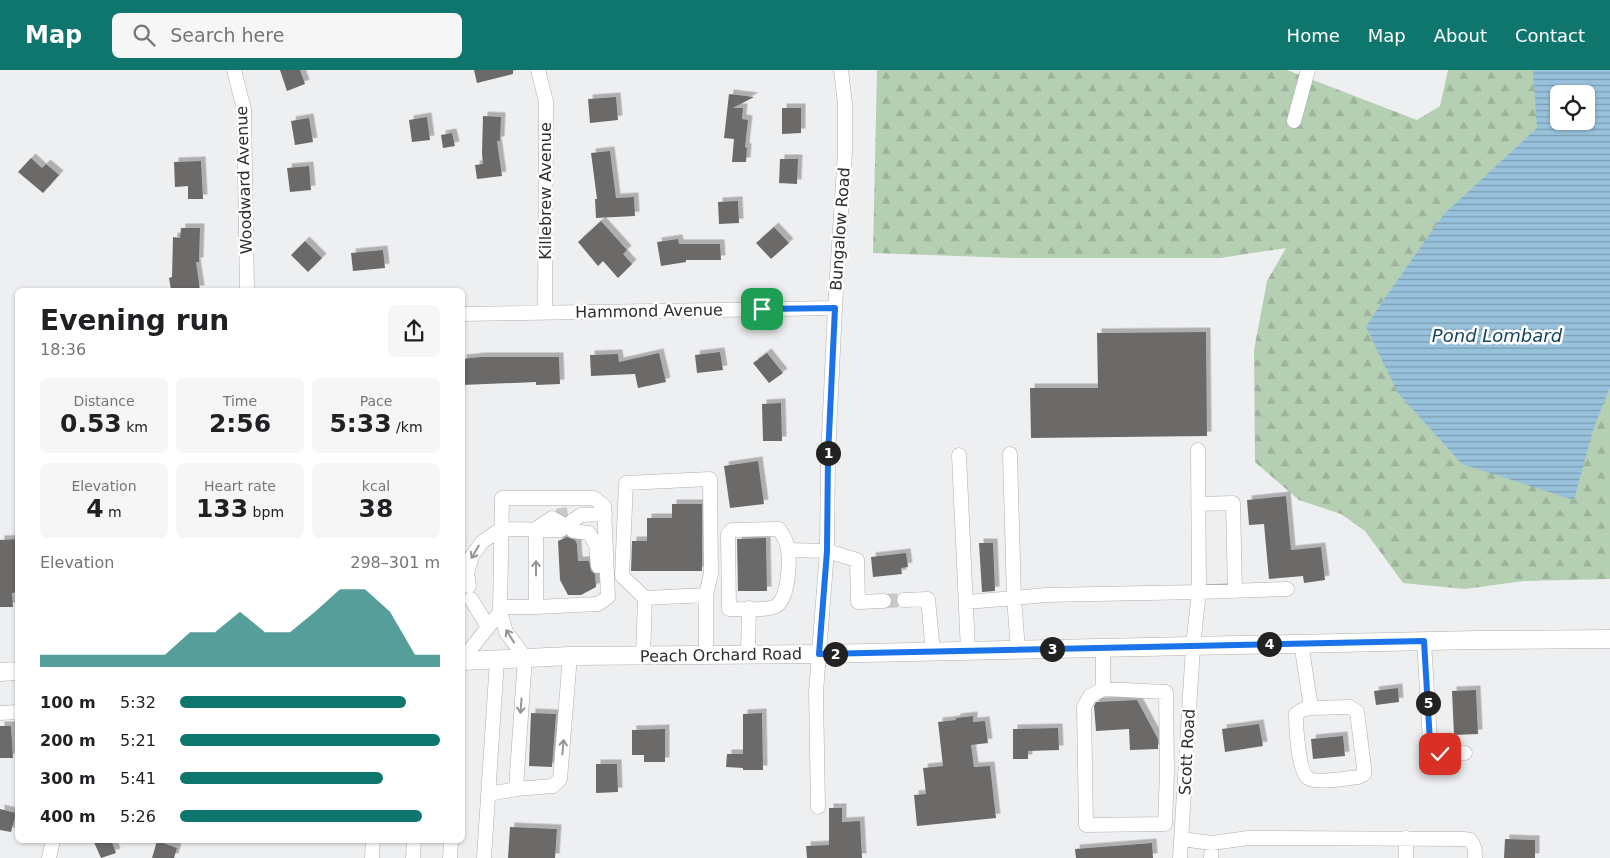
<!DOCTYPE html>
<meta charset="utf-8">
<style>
:root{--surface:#fff;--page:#f6f6f6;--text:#202124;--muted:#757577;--accent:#0f766e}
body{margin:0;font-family:"DejaVu Sans",sans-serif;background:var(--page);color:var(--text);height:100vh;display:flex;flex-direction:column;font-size:19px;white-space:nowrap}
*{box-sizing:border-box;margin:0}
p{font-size:16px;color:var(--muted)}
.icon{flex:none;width:28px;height:28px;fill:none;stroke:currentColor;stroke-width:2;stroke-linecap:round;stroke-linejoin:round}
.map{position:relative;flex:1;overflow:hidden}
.panel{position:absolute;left:15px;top:218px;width:450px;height:555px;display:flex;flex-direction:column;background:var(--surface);border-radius:8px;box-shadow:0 1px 4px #0004}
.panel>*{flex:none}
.fabs{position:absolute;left:1550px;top:15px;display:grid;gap:10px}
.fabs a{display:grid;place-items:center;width:45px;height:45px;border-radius:8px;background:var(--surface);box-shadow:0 1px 4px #0004;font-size:25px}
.pin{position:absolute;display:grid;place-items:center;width:42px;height:42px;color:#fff;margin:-21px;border-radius:10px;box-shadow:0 2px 8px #0006}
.km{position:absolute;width:25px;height:25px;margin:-12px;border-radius:50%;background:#222;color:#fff;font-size:14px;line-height:25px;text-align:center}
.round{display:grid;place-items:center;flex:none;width:52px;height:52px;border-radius:8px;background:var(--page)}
.head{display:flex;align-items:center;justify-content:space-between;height:85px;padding:0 25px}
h1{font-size:28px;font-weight:700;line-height:38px}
.metrics{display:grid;grid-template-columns:repeat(3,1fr);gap:8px;height:85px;padding:5px 25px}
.metrics div{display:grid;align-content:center;border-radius:8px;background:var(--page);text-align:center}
.metrics b{font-size:25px;font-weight:700}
.metrics small{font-size:14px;font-weight:400}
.metrics p{font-size:14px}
.chart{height:140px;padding:10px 25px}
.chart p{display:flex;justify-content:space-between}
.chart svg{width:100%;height:90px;margin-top:5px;fill:var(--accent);opacity:.7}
ul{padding:0 25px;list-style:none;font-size:16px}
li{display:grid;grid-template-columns:80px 60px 1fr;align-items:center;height:38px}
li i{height:12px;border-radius:6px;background:var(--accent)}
header{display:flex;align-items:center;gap:30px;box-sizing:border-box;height:70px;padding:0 25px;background:var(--accent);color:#fff}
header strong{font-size:24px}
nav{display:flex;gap:28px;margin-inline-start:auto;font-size:18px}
.search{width:350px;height:45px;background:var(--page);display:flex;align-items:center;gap:12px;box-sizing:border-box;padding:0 18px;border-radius:8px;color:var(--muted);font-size:19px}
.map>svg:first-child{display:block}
.forest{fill:url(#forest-firs);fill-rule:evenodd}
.water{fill:url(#water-rules);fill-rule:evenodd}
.building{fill:#6c6a69;filter:url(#shadow)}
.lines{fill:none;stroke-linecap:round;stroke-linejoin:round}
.minor-tunnel{stroke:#c8c8ca;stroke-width:14;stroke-dasharray:14 7;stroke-linecap:butt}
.minor-casing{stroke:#afafb1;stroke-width:15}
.major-casing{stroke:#afafb1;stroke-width:19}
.minor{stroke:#fff;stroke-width:14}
.major{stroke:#fff;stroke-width:18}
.oneway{stroke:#969697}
.route-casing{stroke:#fff;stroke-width:10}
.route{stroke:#1a73e8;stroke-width:6}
.labels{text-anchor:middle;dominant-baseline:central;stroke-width:5;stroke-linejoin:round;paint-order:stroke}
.street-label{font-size:16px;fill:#2e2e2f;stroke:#fff}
.water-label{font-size:18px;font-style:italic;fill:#134460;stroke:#fff}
</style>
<header>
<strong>Map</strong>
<div class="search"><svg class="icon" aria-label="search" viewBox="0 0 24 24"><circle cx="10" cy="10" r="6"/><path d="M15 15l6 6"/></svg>Search here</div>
<nav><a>Home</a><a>Map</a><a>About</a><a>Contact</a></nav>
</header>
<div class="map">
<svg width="1610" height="788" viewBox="0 0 1610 788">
<defs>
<pattern id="forest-firs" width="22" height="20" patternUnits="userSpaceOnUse" patternTransform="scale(1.25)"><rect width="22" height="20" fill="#b5cfb3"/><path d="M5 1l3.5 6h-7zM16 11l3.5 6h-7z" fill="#9cb29a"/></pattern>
<pattern id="water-rules" width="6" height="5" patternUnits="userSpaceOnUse" patternTransform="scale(1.25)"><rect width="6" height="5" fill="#98c1dc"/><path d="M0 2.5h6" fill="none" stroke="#7c9db3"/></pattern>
<filter id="shadow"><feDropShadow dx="4.5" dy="-4.5" stdDeviation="0" flood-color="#0004"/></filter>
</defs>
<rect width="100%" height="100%" fill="#eeeff1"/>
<path class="forest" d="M877,0H1287L1417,50L1440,36L1448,0H1610V509L1524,511L1465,519L1403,513L1365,461L1341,444L1299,430L1255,392L1254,280L1267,211L1286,178L1220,188H1013L873,183ZM1559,24H1586V51H1559Z"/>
<path class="water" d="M1533,0H1610V317L1593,360L1574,430L1462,394L1398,323L1366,257L1380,235L1444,144L1537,58ZM1559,24H1586V51H1559Z"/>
<path class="building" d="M280,0H300L305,14L287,21Z
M474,0H513V4L477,13Z
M729,24L754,27L733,38H743L742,49L748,50L745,77L747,78L746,92H732L734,69L724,68Z
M616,27L618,50L590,53L588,29Z
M782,38H801V63L782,64Z
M483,46L501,47L500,71H497L502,106L477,109L475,95L483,94L482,83Z
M427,47L430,70L412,72L409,50Z
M309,48L313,72L295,75L291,51Z
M452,63L455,76L443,78L441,65Z
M610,81L616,128L634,127L635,146L596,148L595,129H597L591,83Z
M31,88L42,98L46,94L59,105L43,123L18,102Z
M780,89H798L797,114L779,113Z
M201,91L203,129H188V116L175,117L174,92Z
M309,96L311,120L290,122L287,98Z
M738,131L739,153L719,154L718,132Z
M601,151L627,180L623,184L632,194L618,208L603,191L598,196L578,172Z
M774,157L789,173L771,189L756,173Z
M181,158H200L199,192H196L200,220H171L169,208L172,207L173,167L180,168Z
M678,169L679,174H720L721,190H686V192L661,196L657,172Z
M305,171L322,188L308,202L291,185Z
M383,180L385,198L353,201L351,183Z
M1206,262L1207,366L1031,368L1030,318H1098L1097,263Z
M720,282L723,300L697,303L695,285Z
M659,283L666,312L638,318L635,304L591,306L590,285L618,284L619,292Z
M767,283L783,303L769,313L753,293Z
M481,287H559L560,314L536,315V312L462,315V289Z
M781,333L782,371H763L762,334Z
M758,391L764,434L730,438L724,396Z
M1286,426L1291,480L1321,477L1325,510L1304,513L1303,506L1269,509L1264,454L1249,455L1247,430Z
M672,434H702V501H631L632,471H647V448H672Z
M567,467L575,470L577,474L578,491H589L591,501L595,504L596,517L581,525H568L560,510L558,471Z
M766,468L767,521H738L737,469Z
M18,469V522L12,523L13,537H0V470Z
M979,473H993L995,521L982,522Z
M906,483L908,497L901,498L902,504L873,507L871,487Z
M1398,618L1399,632L1376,635L1374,621Z
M1476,620L1478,664L1454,665L1452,621Z
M1137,630L1158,669V679L1130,680L1129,659L1096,661L1094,636L1096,632Z
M531,643L556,644L552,697L529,696Z
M762,643L763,700H743V698L726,697L727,684H743V644Z
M973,646V652L985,651L988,673L971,675L974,697L990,696L996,748L917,756L914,725L926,724L923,698L943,696L938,652L956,650V648Z
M1259,654L1263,676L1225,682L1222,659Z
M0,656H11L13,688H0Z
M1058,658L1059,680L1028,681V689H1013V659Z
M665,659V692H644V685H632V660Z
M1343,666L1345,686L1313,689L1311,669Z
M596,694H617L618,722L596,723Z
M829,738H842V752L860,751L862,788H807L806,776L829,775Z
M0,739L16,743L11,762L0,760Z
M510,757L557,759L555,788H508Z
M1505,769L1535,770V788H1504Z
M93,770H111L116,783L101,788Z
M157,771L177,778L174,788H152Z
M1152,773L1153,788H1076L1075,779Z"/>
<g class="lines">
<path class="minor-tunnel" d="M557,446L568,444
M884,531L904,530"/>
<defs>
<path id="minor" d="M234,0L244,39L247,220
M538,0L546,31L545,242
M1294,51L1308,0
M462,244L835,238
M1198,380L1199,522L1287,519
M1010,384L1014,528L1046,525L1199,522L1193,576L1180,788
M959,385L968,581
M1198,434L1233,433L1235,521
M571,452L581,445L605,444
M536,459V537
M536,459L552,448L561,453
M779,459C783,465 788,474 788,481C790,494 788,529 776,536C767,541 740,539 729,539L728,464L732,460Z
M573,461L589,463L596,475L598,496
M788,480L827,481L857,490L858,532L884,531
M469,516L467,503L472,486L482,472L501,459L561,460
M645,528L622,506L626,413L710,409L711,503L706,525
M471,529L488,557
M904,530L928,529L933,582
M967,532L1014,528L1018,580
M500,537H536L598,534L608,527L604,436L594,428H502L500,542L506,562L525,587L516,719L553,716L560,709L570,586
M1424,571L1430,672C1438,689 1450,684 1465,683
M1301,573L1311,638L1302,640L1296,644C1296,656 1298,701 1308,708C1316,714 1348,708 1358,707L1364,704V697L1357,642L1350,637L1311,638
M748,584L749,538
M643,586L645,528L706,525V585
M462,590L500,542
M1103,619L1090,626L1084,637L1086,755L1165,754L1167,702L1166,622L1103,619V578
M0,643L18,642
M489,724L516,719
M818,737L816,622L827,481L828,386L835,238L845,81V34L841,0
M1181,769L1212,773L1248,768L1464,769L1470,770C1475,776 1475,780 1475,788
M49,788L53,770
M372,788L373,770
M413,788L414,770
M450,788L451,770
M484,788L497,590
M1211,788L1212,773
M1406,788V768"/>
<path id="major" d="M462,591L570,586L819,584L1476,570L1610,569
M0,602L18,601"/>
</defs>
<use href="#minor" class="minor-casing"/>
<use href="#major" class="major-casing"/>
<use href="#minor" class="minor"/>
<use href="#major" class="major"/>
</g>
<defs><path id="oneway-shaft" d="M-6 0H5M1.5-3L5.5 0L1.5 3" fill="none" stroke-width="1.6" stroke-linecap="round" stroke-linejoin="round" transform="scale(1.25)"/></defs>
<g class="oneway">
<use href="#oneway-shaft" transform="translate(475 482) rotate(120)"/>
<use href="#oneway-shaft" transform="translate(536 498) rotate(-90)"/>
<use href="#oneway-shaft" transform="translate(510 566) rotate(-122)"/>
<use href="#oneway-shaft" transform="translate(521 636) rotate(94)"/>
<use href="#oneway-shaft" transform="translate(563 677) rotate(-85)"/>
</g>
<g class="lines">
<defs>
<path id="route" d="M762,239L835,238L828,386L827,481L819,584L1424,571L1430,672L1434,680L1440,684"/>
</defs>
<use href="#route" class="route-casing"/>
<use href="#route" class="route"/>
</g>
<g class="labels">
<g class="street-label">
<text transform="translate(244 110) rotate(-92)">Woodward Avenue</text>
<text transform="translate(545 121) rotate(-90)">Killebrew Avenue</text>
<text transform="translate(840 159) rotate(-86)">Bungalow Road</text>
<text transform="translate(649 241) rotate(-1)">Hammond Avenue</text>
<text transform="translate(721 585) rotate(-1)">Peach Orchard Road</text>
<text transform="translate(1187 682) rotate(-87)">Scott Road</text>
</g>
<g class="water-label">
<text x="1497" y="265">Pond Lombard</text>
</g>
</g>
</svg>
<div class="fabs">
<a><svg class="icon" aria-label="locate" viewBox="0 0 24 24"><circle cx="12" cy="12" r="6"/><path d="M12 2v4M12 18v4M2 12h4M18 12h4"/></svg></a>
</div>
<div class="pin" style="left:762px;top:239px;background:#1e9e55"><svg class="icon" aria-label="arrive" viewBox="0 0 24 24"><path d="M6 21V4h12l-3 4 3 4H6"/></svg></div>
<div class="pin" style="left:1440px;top:684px;background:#d93025"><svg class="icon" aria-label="check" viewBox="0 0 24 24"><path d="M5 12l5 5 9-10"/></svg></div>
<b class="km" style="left:828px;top:383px">1</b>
<b class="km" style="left:835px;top:584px">2</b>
<b class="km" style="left:1052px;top:579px">3</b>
<b class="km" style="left:1269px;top:574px">4</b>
<b class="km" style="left:1428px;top:633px">5</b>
<section class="panel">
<div class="head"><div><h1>Evening run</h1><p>18:36</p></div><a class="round"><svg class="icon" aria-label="share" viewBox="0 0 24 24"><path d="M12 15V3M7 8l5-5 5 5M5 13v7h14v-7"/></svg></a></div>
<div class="metrics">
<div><p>Distance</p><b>0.53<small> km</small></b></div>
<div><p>Time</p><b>2:56</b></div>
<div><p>Pace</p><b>5:33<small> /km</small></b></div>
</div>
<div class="metrics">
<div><p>Elevation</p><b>4<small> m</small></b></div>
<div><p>Heart rate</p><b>133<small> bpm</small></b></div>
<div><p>kcal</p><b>38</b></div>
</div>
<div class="chart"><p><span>Elevation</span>298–301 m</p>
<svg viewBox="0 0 160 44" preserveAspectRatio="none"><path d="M0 44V38L10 38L20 38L30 38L40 38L50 38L60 27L70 27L80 17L90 27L100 27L110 17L120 6L130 6L140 17L150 38L160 38V44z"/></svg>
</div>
<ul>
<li><b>100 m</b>5:32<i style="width:87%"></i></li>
<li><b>200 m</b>5:21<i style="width:100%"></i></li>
<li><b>300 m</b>5:41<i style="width:78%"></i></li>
<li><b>400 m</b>5:26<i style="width:93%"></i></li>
</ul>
</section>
</div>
